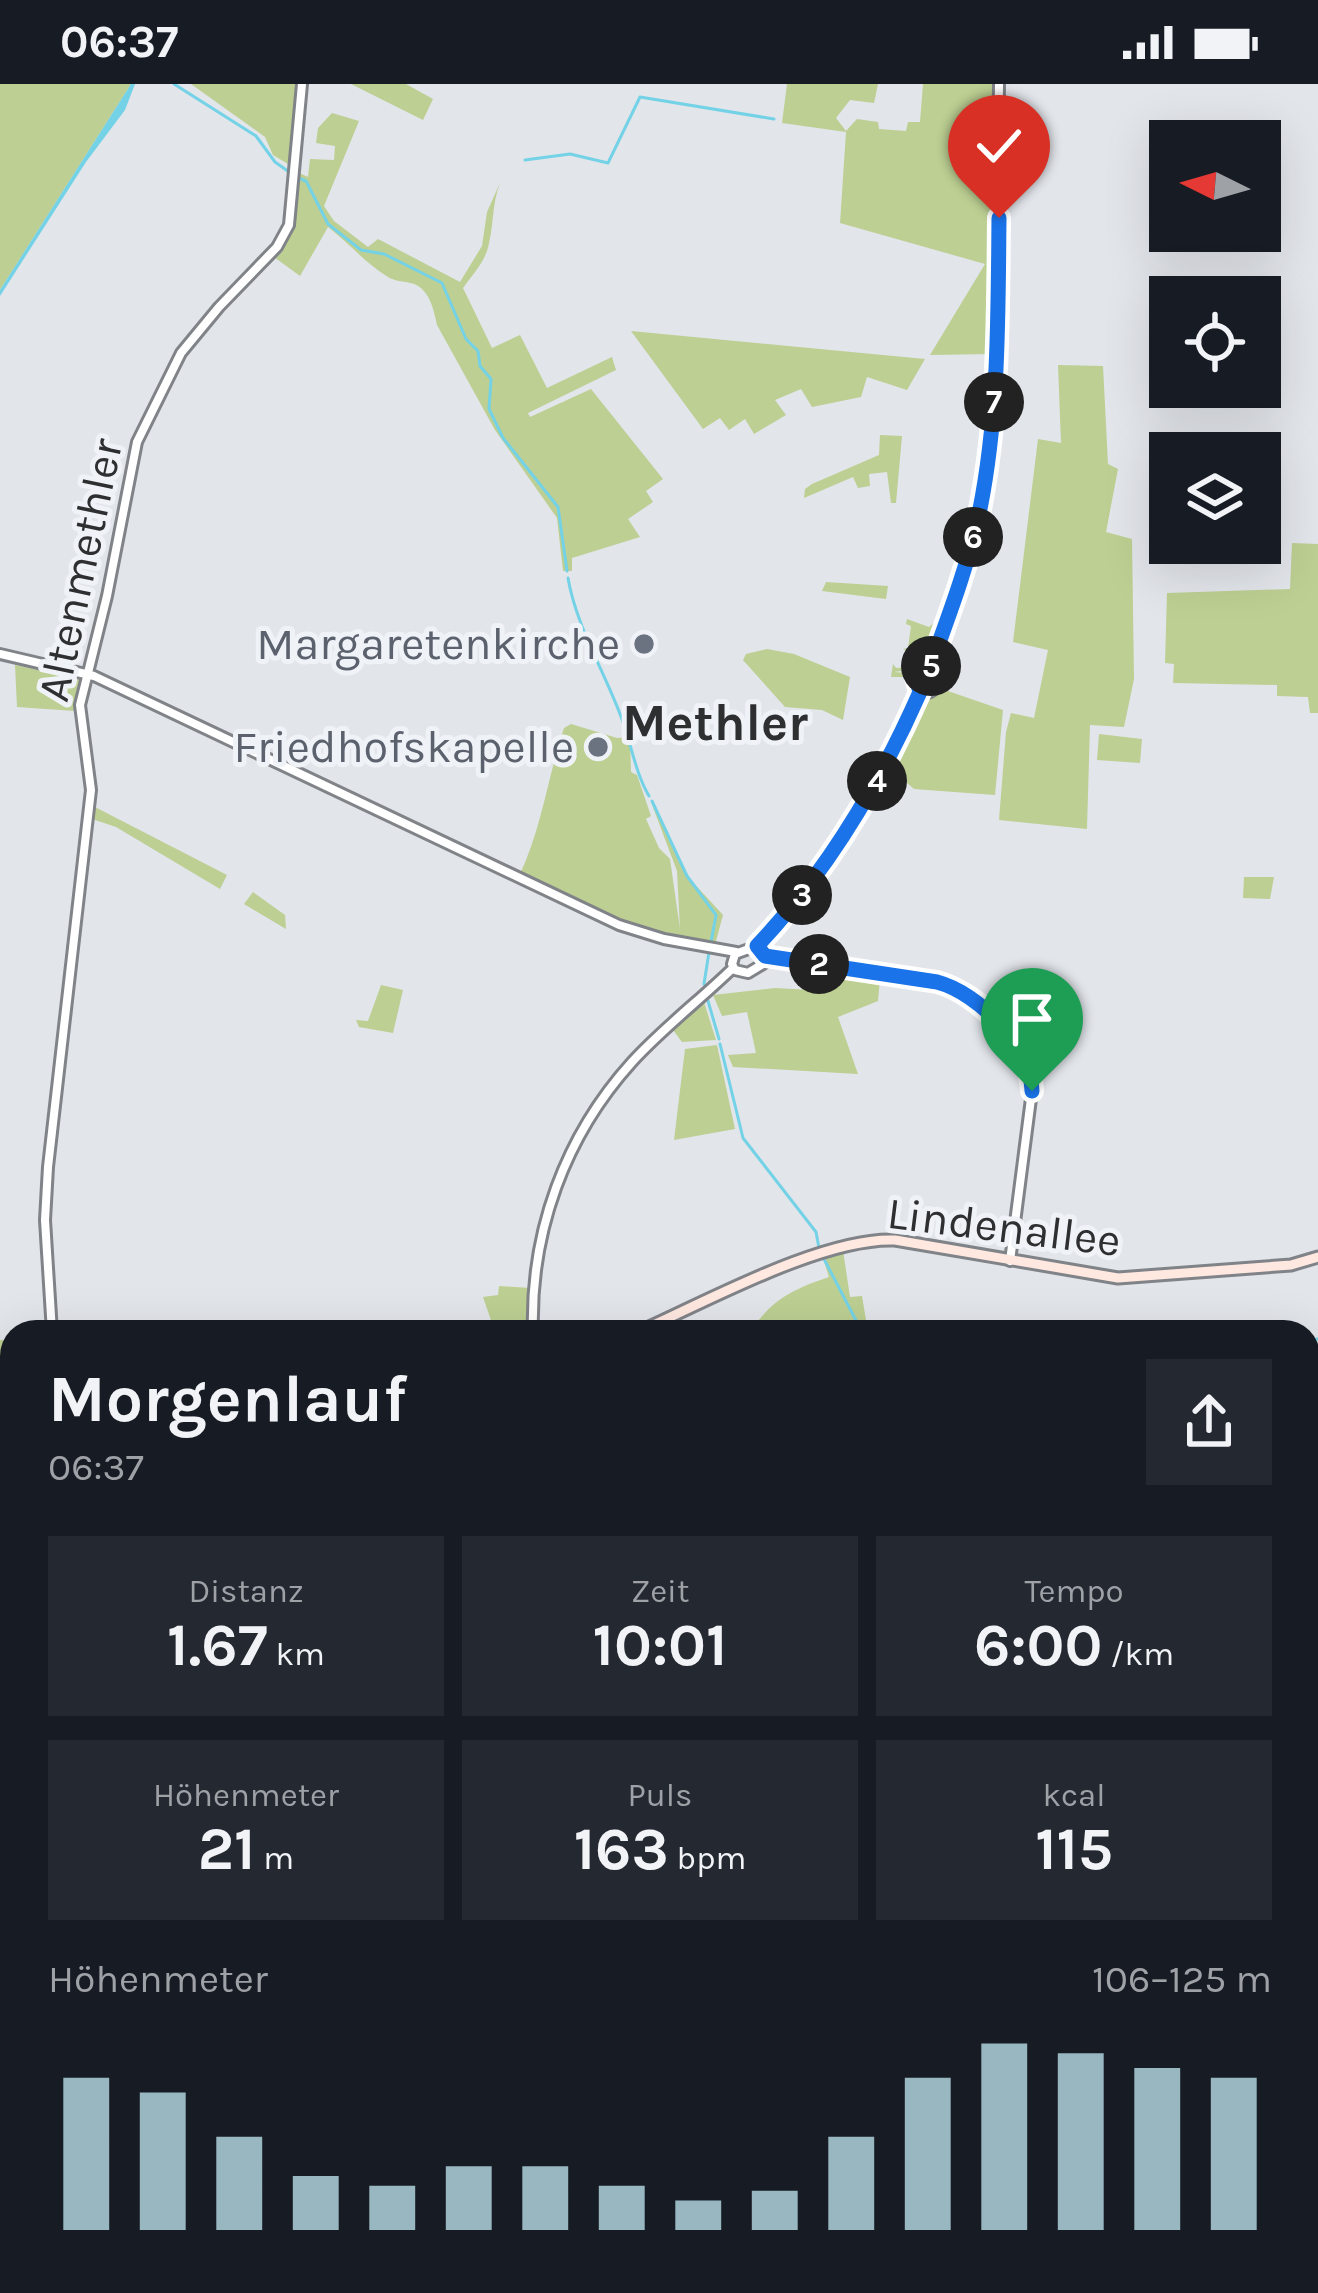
<!DOCTYPE html>
<html lang="de">
<meta charset="utf-8">
<style>
:root{--surface:#171b24;--page:#242831;--text:#f1f3f6;--muted:#9ea1a6;--accent:#98b7c0}
body{margin:0;font-family:Karla,sans-serif;background:var(--page);color:var(--text);height:100vh;display:flex;flex-direction:column;font-size:45px;white-space:nowrap}
*{box-sizing:border-box;margin:0}
p{font-size:39px;color:var(--muted)}
.icon{flex:none;width:66px;height:66px;fill:none;stroke:currentColor;stroke-width:2;stroke-linecap:round;stroke-linejoin:round}
.map{position:relative;flex:1;overflow:hidden}
.side{position:absolute;left:0px;top:1236px;width:1320px;height:975px;display:flex;flex-direction:column;background:var(--surface);border-radius:36px 36px 0 0;box-shadow:0 12px 48px #0002}
.side>*{flex:none}
.needle{width:78px;rotate:275deg}
.controls{position:absolute;left:1149px;top:36px;display:grid;gap:24px}
.controls a{display:grid;place-items:center;width:132px;height:132px;border-radius:0px;background:var(--surface);box-shadow:0 12px 48px #0002;font-size:60px}
.pin{position:absolute;display:grid;place-items:center;width:102px;height:102px;color:#fff;margin:-123px -51px;border-radius:50% 50% 50% 0;rotate:-45deg;box-shadow:0 0 12px #0007}
.pin .icon{rotate:45deg}
.km{position:absolute;width:60px;height:60px;margin:-30px;border-radius:50%;background:#222;color:#fff;font-size:33px;line-height:60px;text-align:center}
.round{display:grid;place-items:center;flex:none;width:126px;height:126px;border-radius:0px;background:var(--page)}
.head{display:flex;align-items:center;justify-content:space-between;height:204px;padding:0 48px}
h1{font-size:66px;font-weight:700;line-height:90px}
.stats{display:grid;grid-template-columns:repeat(3,1fr);gap:18px;height:204px;padding:12px 48px}
.stats div{display:grid;align-content:center;border-radius:0px;background:var(--page);text-align:center}
.stats b{font-size:60px;font-weight:700}
.stats small{font-size:33px;font-weight:400}
.stats p{font-size:33px}
.chart{height:336px;padding:24px 48px}
.chart p{display:flex;justify-content:space-between}
.chart svg{width:100%;height:216px;margin-top:12px;stroke:var(--accent);stroke-width:6}
.status{display:flex;justify-content:space-between;align-items:center;height:84px;padding:0 60px;background:var(--surface);direction:ltr}
.status svg{height:33px;fill:currentColor}
.map>svg:first-child{display:block}
.green{fill:#bdcf92}
.water{fill:#74d2e7}
.lines{fill:none;stroke-linecap:round;stroke-linejoin:round}
.stream{stroke:#74d2e7;stroke-width:3}
.tertiary-casing{stroke:#808388;stroke-width:14}
.secondary-casing{stroke:#808388;stroke-width:15}
.motorway-casing{stroke:#c0c1c1;stroke-width:21}
.tertiary{stroke:#fff;stroke-width:8}
.secondary{stroke:#fee8e0;stroke-width:9}
.motorway{stroke:#fdb198;stroke-width:15}
.route-casing{stroke:#fff;stroke-width:24}
.route{stroke:#1a73e8;stroke-width:15}
.worship-dot{fill:#6b7280;stroke:#eff2f7;stroke-width:4.5}
.labels{text-anchor:middle;dominant-baseline:central;stroke-width:10;stroke-linejoin:round;paint-order:stroke}
.street-label{font-size:45px;fill:#2d2f30;stroke:#eff2f7}
.worship-label{font-size:45px;fill:#5b616d;stroke:#eff2f7;text-anchor:end}
.quarter-label{font-size:51px;font-weight:bold;fill:#2d2f30;stroke:#eff2f7}
</style>
<div class="status"><b>06:37</b><svg viewBox="0 0 49 12"><path d="M0 12V9h3v3zM5 12V6h3v6zM10 12V3h3v9zM15 12V0h3v12zM26 1h20v11H26zM47 4h2v5h-2z"/></svg></div>
<div class="map">
<svg width="1318" height="2209" viewBox="0 0 1318 2209">
<rect width="100%" height="100%" fill="#e2e5ea"/>
<path class="green" d="M0,0H131L0,206Z
M191,0H298L293,83L273,71L265,53Z
M351,0H406L433,15L423,36Z
M787,0H878L874,19L850,16L836,34L846,47L857,35L878,38L879,45L906,47L908,38H920L923,0H992L990,270L930,271L985,180L840,139L846,48L782,39Z
M332,29L359,37L324,122L334,137L368,163L378,155L460,198L482,162L487,128L500,99C492,120 494,138 489,159C486,177 473,190 463,204L492,264L520,251L547,304L612,273L616,286L528,329L530,333L591,305L663,395L646,407L653,418L628,435L640,453L572,474V487H563L557,434L495,346L437,241C434,228 432,216 423,206C413,195 399,200 388,193C365,179 349,159 328,143L300,192L274,173L295,139L299,89L308,93L310,75L334,76L335,62L316,59L318,44Z
M631,247L925,275L907,306L867,293L861,313L812,323L801,305L775,316L786,331L754,350L745,335L729,346L720,334L703,345Z
M1058,281L1103,282L1108,380L1118,385L1106,448L1132,455L1134,595L1124,643L1090,641L1087,745L999,736L1006,648L1011,629L1034,634L1048,566L1013,558L1038,355L1061,359Z
M880,351L902,352L896,419H891L887,388L869,390L870,402L858,404L853,393L804,414L805,405L812,400L879,371Z
M1292,459L1318,460V629H1310L1308,613L1277,612V601L1173,599L1174,580L1165,579L1167,509L1290,505Z
M826,498L888,502L886,515L822,507Z
M907,535L929,543L934,539L938,544C928,572 923,585 894,588L906,589V593H891L893,580L896,584L913,583L918,571L903,565L908,564L911,542L906,540Z
M767,565L794,570L850,593L843,636L822,626L785,623L743,576L746,570Z
M15,581L80,594L75,627L17,623Z
M945,606L1003,626L995,711L914,705L891,685L922,616Z
M571,640L617,654L630,653L631,688L637,691L651,732L646,735L659,764L670,775L680,845L677,787L651,718L689,794L723,831L716,857L681,856L640,845L520,790C542,743 548,692 564,644Z
M1099,650L1142,655L1140,679L1097,676Z
M93,722L227,791L220,805L116,743L92,735Z
M1244,793H1274L1270,815L1243,814Z
M253,808L285,831L286,845L244,820Z
M830,884L880,895L878,917L838,933L858,990L733,983L728,971L756,969L747,928L722,932L713,911L775,904L829,907Z
M381,901L403,906L393,949L359,943L356,936L368,937Z
M704,918L716,956L682,958L673,946Z
M717,961L735,1045L674,1056L685,965Z
M843,1166L850,1213L862,1212L868,1248H750C771,1217 790,1206 829,1193L823,1174Z
M499,1202L530,1204L527,1248H495L483,1213L498,1211Z
M1308,1255H1311L1318,1355V1437Z
M0,1256H12V1369H0Z
M12,1458V1506L0,1505V1459Z
M1308,1583H1318V2021L1308,2012Z
M0,1829H12V1919L2,1918L3,1981L12,1986V1997L0,1998Z
M12,2003V2154L0,2004Z"/>
<path class="water" d="M131,0H135L125,26L86,78L0,212V206Z"/>
<g class="lines">
<path class="stream" d="M174,0L256,52L275,78L292,90
M525,76L570,70L608,79L640,13L774,35
M298,94L306,97L328,140L361,166L384,170L442,199L466,255L478,267L480,282L491,295L489,325L503,354L558,423L567,487
M568,494C576,541 603,585 620,630C631,657 634,686 649,712
M652,717L687,792L716,831L711,858
M704,900L709,868
M708,917L719,955
M720,960L743,1054L816,1148L819,1164
M824,1175L862,1248
M942,1248H973
M1311,1256L1318,1255
M1308,1373H1311
M1308,1585L1318,1586
M1308,1688L1313,1689
M9,2012H12
M1308,2059L1318,2075
M683,2199L686,2209
M473,2209L474,2199"/>
<defs>
<path id="tertiary" d="M0,570L94,592L619,841L664,855L736,868
M916 599a10 10 0 1 1 20 0a10 10 0 1 1-20 0Z
M928,589C947,537 966,485 978,431C1009,290 997,143 999,0
M757,862L764,869L763,880L748,889L735,886L732,880L735,870L757,862L817,791L876,699L920,608
M765,872L949,901C986,918 1031,966 1032,1007L1010,1177
M52,1248L45,1136L48,1083L91,706L80,621L107,512L137,358L181,269L219,223L277,163L289,141L302,0
M533,1248C530,1148 565,1052 632,978C663,944 700,916 733,884
M796,2209L797,2199"/>
<path id="secondary" d="M638,1248C706,1218 823,1153 895,1156L1118,1194L1291,1181L1318,1173
M0,1372L12,1371"/>
<path id="motorway" d="M0,2100L8,2209"/>
</defs>
<use href="#tertiary" class="tertiary-casing"/>
<use href="#secondary" class="secondary-casing"/>
<use href="#motorway" class="motorway-casing"/>
<use href="#tertiary" class="tertiary"/>
<use href="#secondary" class="secondary"/>
<use href="#motorway" class="motorway"/>
</g>
<g class="lines">
<defs>
<path id="route" d="M999,134C998,233 999,333 979,430C967,485 947,536 928,589L916,594L920,608C879,701 827,788 757,862L765,872L937,898C979,909 1031,963 1032,1007"/>
</defs>
<use href="#route" class="route-casing"/>
<use href="#route" class="route"/>
</g>
<g class="worship-dot">
<circle cx="644" cy="560" r="12"/>
<circle cx="598" cy="663" r="12"/>
</g>
<g class="labels">
<g class="street-label">
<text transform="translate(80 486) rotate(-78)">Altenmethler</text>
<text transform="translate(1004 1143) rotate(7)">Lindenallee</text>
</g>
<g class="worship-label">
<text x="620" y="560">Margaretenkirche</text>
<text x="574" y="663">Friedhofskapelle</text>
</g>
<g class="quarter-label">
<text x="715" y="639">Methler</text>
</g>
</g>
</svg>
<div class="controls">
<a><svg class="needle" viewBox="-14 -14 28 28"><path d="M0-13l5 13h-10z" fill="#e53935"/><path d="M0 13l5-13h-10z" fill="#9ea1a6"/></svg></a>
<a><svg class="icon" aria-label="locate" viewBox="0 0 24 24"><circle cx="12" cy="12" r="6"/><path d="M12 2v4M12 18v4M2 12h4M18 12h4"/></svg></a>
<a><svg class="icon" aria-label="layers" viewBox="0 0 24 24"><path d="M12 4l9 5-9 5-9-5zM3 14l9 5 9-5"/></svg></a>
</div>
<div class="pin" style="left:1032px;top:1007px;background:#1e9e55"><svg class="icon" aria-label="arrive" viewBox="0 0 24 24"><path d="M6 21V4h12l-3 4 3 4H6"/></svg></div>
<div class="pin" style="left:999px;top:134px;background:#d93025"><svg class="icon" aria-label="check" viewBox="0 0 24 24"><path d="M5 12l5 5 9-10"/></svg></div>
<b class="km" style="left:819px;top:880px">2</b>
<b class="km" style="left:802px;top:811px">3</b>
<b class="km" style="left:877px;top:697px">4</b>
<b class="km" style="left:931px;top:582px">5</b>
<b class="km" style="left:973px;top:453px">6</b>
<b class="km" style="left:994px;top:318px">7</b>
<section class="side">
<div class="head"><div><h1>Morgenlauf</h1><p>06:37</p></div><a class="round"><svg class="icon" aria-label="share" viewBox="0 0 24 24"><path d="M12 15V3M7 8l5-5 5 5M5 13v7h14v-7"/></svg></a></div>
<div class="stats">
<div><p>Distanz</p><b>1.67<small> km</small></b></div>
<div><p>Zeit</p><b>10:01</b></div>
<div><p>Tempo</p><b>6:00<small> /km</small></b></div>
</div>
<div class="stats">
<div><p>Höhenmeter</p><b>21<small> m</small></b></div>
<div><p>Puls</p><b>163<small> bpm</small></b></div>
<div><p>kcal</p><b>115</b></div>
</div>
<div class="chart"><p><span>Höhenmeter</span>106–125 m</p>
<svg viewBox="0 0 160 44" preserveAspectRatio="none"><path d="M5 44V13M15 44V16M25 44V25M35 44V33M45 44V35M55 44V31M65 44V31M75 44V35M85 44V38M95 44V36M105 44V25M115 44V13M125 44V6M135 44V8M145 44V11M155 44V13"/></svg>
</div>
</section>
</div>
